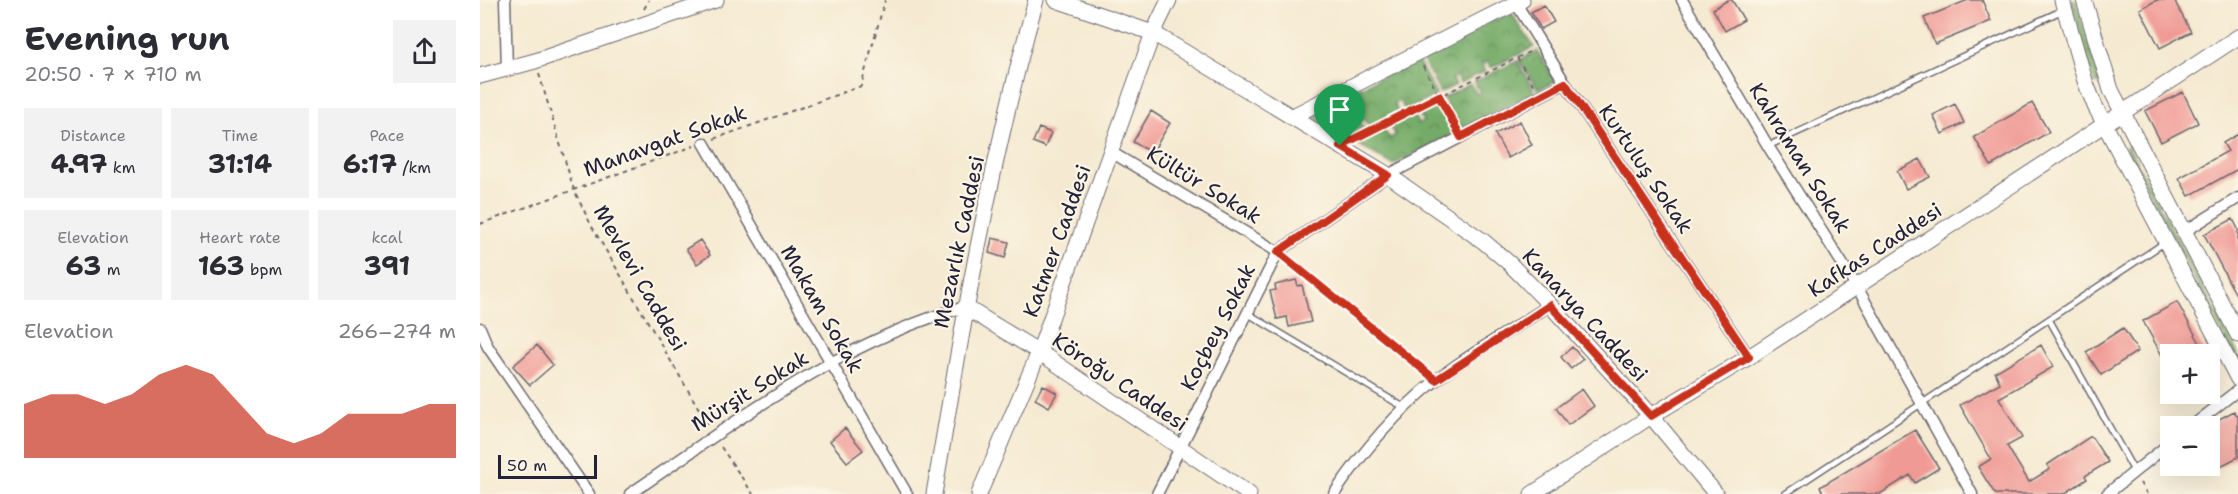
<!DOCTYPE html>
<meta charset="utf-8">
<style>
:root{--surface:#fff;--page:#f2f2f3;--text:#2b2b33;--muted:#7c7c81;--accent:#c8321e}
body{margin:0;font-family:"Shantell Sans",sans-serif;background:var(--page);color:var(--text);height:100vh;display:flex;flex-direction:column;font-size:22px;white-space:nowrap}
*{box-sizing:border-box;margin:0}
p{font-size:20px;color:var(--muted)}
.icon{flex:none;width:33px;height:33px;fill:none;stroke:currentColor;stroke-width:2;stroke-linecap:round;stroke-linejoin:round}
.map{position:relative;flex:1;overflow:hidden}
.side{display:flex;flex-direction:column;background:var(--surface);width:480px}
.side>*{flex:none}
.fabs{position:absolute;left:1680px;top:344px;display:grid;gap:12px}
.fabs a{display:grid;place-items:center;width:60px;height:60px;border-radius:0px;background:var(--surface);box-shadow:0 6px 24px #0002;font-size:30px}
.scale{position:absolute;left:18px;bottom:15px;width:99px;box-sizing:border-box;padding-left:6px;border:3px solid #22223b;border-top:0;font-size:16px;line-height:21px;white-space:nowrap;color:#22223b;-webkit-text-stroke:4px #fcf5e5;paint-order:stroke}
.pin{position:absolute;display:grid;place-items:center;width:51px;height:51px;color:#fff;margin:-62px -26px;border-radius:50% 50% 50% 0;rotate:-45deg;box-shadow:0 0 6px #0007}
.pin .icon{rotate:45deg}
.round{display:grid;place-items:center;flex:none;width:63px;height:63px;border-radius:0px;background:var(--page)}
.overview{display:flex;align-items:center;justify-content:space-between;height:102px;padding:0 24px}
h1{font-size:33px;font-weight:700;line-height:45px}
.figures{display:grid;grid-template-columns:repeat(3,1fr);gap:9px;height:102px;padding:6px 24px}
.figures div{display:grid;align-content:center;border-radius:0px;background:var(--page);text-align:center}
.figures b{font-size:26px;font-weight:700}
.figures small{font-size:16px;font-weight:400}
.figures p{font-size:16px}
.chart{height:168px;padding:12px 24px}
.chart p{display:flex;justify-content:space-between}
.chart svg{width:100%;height:108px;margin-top:6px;fill:var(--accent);opacity:.7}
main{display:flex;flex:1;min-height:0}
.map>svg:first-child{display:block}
.grass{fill:url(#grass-tufts);stroke:#5a7459;stroke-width:1.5}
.forest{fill:url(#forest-crowns);stroke:#4b6652;stroke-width:1.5}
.building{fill:#f09a95}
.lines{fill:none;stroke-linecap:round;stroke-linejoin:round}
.lane-casing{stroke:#6c6870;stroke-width:8}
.street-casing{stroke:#6c6870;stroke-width:13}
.secondary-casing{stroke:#6c6870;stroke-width:17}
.path{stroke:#6c6870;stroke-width:2;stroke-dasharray:4.5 4.5;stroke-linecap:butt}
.lane{stroke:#fff;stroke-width:5}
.street{stroke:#fff;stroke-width:10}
.secondary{stroke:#fff;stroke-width:15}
.route-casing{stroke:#fff;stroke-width:12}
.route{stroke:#c8321e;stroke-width:8}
.labels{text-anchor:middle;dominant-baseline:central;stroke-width:4.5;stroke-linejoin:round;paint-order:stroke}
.street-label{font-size:21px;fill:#22223b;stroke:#fcf5e5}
</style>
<main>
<section class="side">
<div class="overview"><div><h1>Evening run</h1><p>20:50 · 7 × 710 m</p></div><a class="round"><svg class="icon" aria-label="share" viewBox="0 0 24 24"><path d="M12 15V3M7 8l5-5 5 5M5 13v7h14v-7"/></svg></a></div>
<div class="figures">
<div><p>Distance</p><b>4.97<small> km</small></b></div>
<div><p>Time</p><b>31:14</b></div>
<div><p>Pace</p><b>6:17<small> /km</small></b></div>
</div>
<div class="figures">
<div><p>Elevation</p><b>63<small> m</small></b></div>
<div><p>Heart rate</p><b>163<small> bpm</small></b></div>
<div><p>kcal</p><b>391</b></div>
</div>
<div class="chart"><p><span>Elevation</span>266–274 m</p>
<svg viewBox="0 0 160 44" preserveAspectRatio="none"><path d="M0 44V22L10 18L20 18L30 22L40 18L50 10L60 6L70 10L80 22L90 34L100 38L110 34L120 26L130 26L140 26L150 22L160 22V44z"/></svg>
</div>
</section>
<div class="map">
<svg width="1758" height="494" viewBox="0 0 1758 494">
<defs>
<pattern id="grass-tufts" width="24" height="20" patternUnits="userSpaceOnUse" patternTransform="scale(1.5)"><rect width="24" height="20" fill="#91c677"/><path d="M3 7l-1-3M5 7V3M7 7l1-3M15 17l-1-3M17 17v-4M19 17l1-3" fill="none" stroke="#76a063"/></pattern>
<pattern id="forest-crowns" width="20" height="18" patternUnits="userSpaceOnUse" patternTransform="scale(1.5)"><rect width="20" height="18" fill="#74ab68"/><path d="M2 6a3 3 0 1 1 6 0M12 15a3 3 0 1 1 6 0" fill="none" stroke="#5f8b57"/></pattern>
</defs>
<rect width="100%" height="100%" fill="#fcf5e5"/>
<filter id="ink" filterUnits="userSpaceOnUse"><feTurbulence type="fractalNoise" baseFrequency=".0167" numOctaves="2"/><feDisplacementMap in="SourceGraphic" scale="12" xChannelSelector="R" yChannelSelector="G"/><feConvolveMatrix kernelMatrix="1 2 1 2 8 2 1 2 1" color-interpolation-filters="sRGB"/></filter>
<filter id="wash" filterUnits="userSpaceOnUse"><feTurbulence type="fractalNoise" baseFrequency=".008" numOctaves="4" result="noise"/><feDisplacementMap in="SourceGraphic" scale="24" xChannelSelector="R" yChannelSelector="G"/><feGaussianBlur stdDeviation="1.35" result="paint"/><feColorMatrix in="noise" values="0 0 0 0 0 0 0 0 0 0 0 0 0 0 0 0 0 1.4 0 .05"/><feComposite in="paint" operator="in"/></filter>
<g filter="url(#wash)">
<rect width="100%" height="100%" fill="#f5ead1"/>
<path class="grass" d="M1591,0H1595L1620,83H1615Z
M1648,146L1758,354V363L1646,148Z"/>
<path class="forest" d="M1028,13L1032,14L1054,47L1011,68L1007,62L1002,64L1006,71L980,83L976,76L972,79L976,85L960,93L941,57Z
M1057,51L1075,78L1074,82L1058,90L1039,60Z
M937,59L956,95L925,111L920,101L914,103L919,114L890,128L884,119L879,122L886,130L869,139L831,116V112Z
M1037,61L1055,92L980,130L963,98L990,84L997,94L1000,92L994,82Z
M958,100L976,133L913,165L874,142L902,128L910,138L916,135L908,125L931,113L939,124L943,121L937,111Z"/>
<g id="blocks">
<path class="building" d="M1248,0H1252L1264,20L1245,31L1233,9Z
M1488,0H1502L1511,21L1455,44L1444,18Z
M1677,0H1694L1711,32L1680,48L1660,9Z
M1064,5L1074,22L1061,29L1051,12Z
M1703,92L1718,123L1681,142L1665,111Z
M1552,103L1569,132L1511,166L1494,137Z
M1475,104L1484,123L1462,134L1453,115Z
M671,111L690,123L672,153L653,142Z
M1040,121L1052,145L1028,158L1015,134Z
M559,128L571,133L565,147L553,142Z
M1758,134V169L1709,196L1699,178L1748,151L1743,143Z
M1440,159L1450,177L1426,189L1417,171Z
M1753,219L1758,229V299L1724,234Z
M512,238L529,242L525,258L509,253Z
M220,240L230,255L217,264L206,249Z
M816,280L818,286L822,285L831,322L809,327L807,317L797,319L790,291L796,290L795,285Z
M1697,302L1726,354H1690V370L1663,321Z
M1643,328L1658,351L1621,375L1606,352Z
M57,345L73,365L50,385L33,366Z
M1561,345L1573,367L1519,398L1542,438L1527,446L1549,482L1570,469L1567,465L1611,436L1628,462L1605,476L1607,479L1584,494H1515L1498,467L1511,459L1480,405L1520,383L1515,372Z
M1092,347L1103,359L1091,369L1081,357Z
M563,385L577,393L569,407L555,399Z
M1102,389L1114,406L1088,425L1076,408Z
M1754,411L1758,417V457L1733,470L1730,464V424Z
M365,428L383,450L367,462L350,441Z
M1435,430L1459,468L1435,483L1430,475L1400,494H1344L1340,487Z"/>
</g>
</g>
<g filter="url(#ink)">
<use href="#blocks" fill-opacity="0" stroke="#6c6870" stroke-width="1.5"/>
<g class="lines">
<defs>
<path id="lane" d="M1288,146L1583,10
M798,252L956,380
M767,313L925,408
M1570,321L1654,471
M1305,494L1684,243"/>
<path id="street" d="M25,0L27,69
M1034,0L1085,83L1269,357
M1202,0L1288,146L1377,287L1492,494
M224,143L427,494
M631,152L798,252
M1704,232L1758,198
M0,328L8,347L109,494
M1712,426L1758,390
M150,494C256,422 360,341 485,307
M677,494L798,252L908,175L1085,83
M854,494C883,451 914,414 955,381C990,353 1032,330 1070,305
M1627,494L1690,443"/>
<path id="secondary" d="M576,0L673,33L908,175L1003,241L1029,263L1070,305L1171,416L1236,494
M1582,0L1605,81L1615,106L1758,379
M1604,0L1631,90L1758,335
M0,76L55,61L236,0
M811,117L1042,0
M485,307L559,352L769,494
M454,494C482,328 510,162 556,0
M499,494L559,352L673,33L689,0
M1052,494L1171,416L1269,357L1758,37"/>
</defs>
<use href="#lane" class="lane-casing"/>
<use href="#street" class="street-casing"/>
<use href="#secondary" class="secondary-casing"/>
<path class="path" d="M164,9L169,0
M1037,58L1054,86
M943,66L976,127
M59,74L94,190L111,225L229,426
M876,138L1051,51
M234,139L381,86L405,0
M0,224L214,146
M241,447L273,494
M1660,483L1667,494"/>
<use href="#lane" class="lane"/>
<use href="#street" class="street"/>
<use href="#secondary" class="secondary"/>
</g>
</g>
<g class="lines" filter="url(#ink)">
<defs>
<path id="route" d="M1085,83L1269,357L1171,416L1070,305L956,380L798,252L908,175L860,146L959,96L981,137Z"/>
</defs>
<use href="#route" class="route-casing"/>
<use href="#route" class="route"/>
</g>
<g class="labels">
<g class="street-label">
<text transform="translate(185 141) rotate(-20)">Manavgat Sokak</text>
<text transform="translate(1320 158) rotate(58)">Kahraman Sokak</text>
<text transform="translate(1166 169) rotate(56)">Kurtuluş Sokak</text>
<text transform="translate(724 185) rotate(31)">Kültür Sokak</text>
<text transform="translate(577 241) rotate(-70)">Katmer Caddesi</text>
<text transform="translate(479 242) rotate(-78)">Mezarlık Caddesi</text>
<text transform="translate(1395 250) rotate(-33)">Kafkas Caddesi</text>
<text transform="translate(160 278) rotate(60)">Mevlevi Caddesi</text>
<text transform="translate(342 309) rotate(60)">Makam Sokak</text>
<text transform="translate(1105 315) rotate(47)">Kanarya Caddesi</text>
<text transform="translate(738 327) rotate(-63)">Koçbey Sokak</text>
<text transform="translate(640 382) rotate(34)">Köroğu Caddesi</text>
<text transform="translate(270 391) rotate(-32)">Mürşit Sokak</text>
</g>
</g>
</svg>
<div class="fabs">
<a>+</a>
<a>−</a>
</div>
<div class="scale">50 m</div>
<div class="pin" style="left:860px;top:146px;background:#1e9e55"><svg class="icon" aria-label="arrive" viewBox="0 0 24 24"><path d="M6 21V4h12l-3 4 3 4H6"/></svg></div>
</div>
</main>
